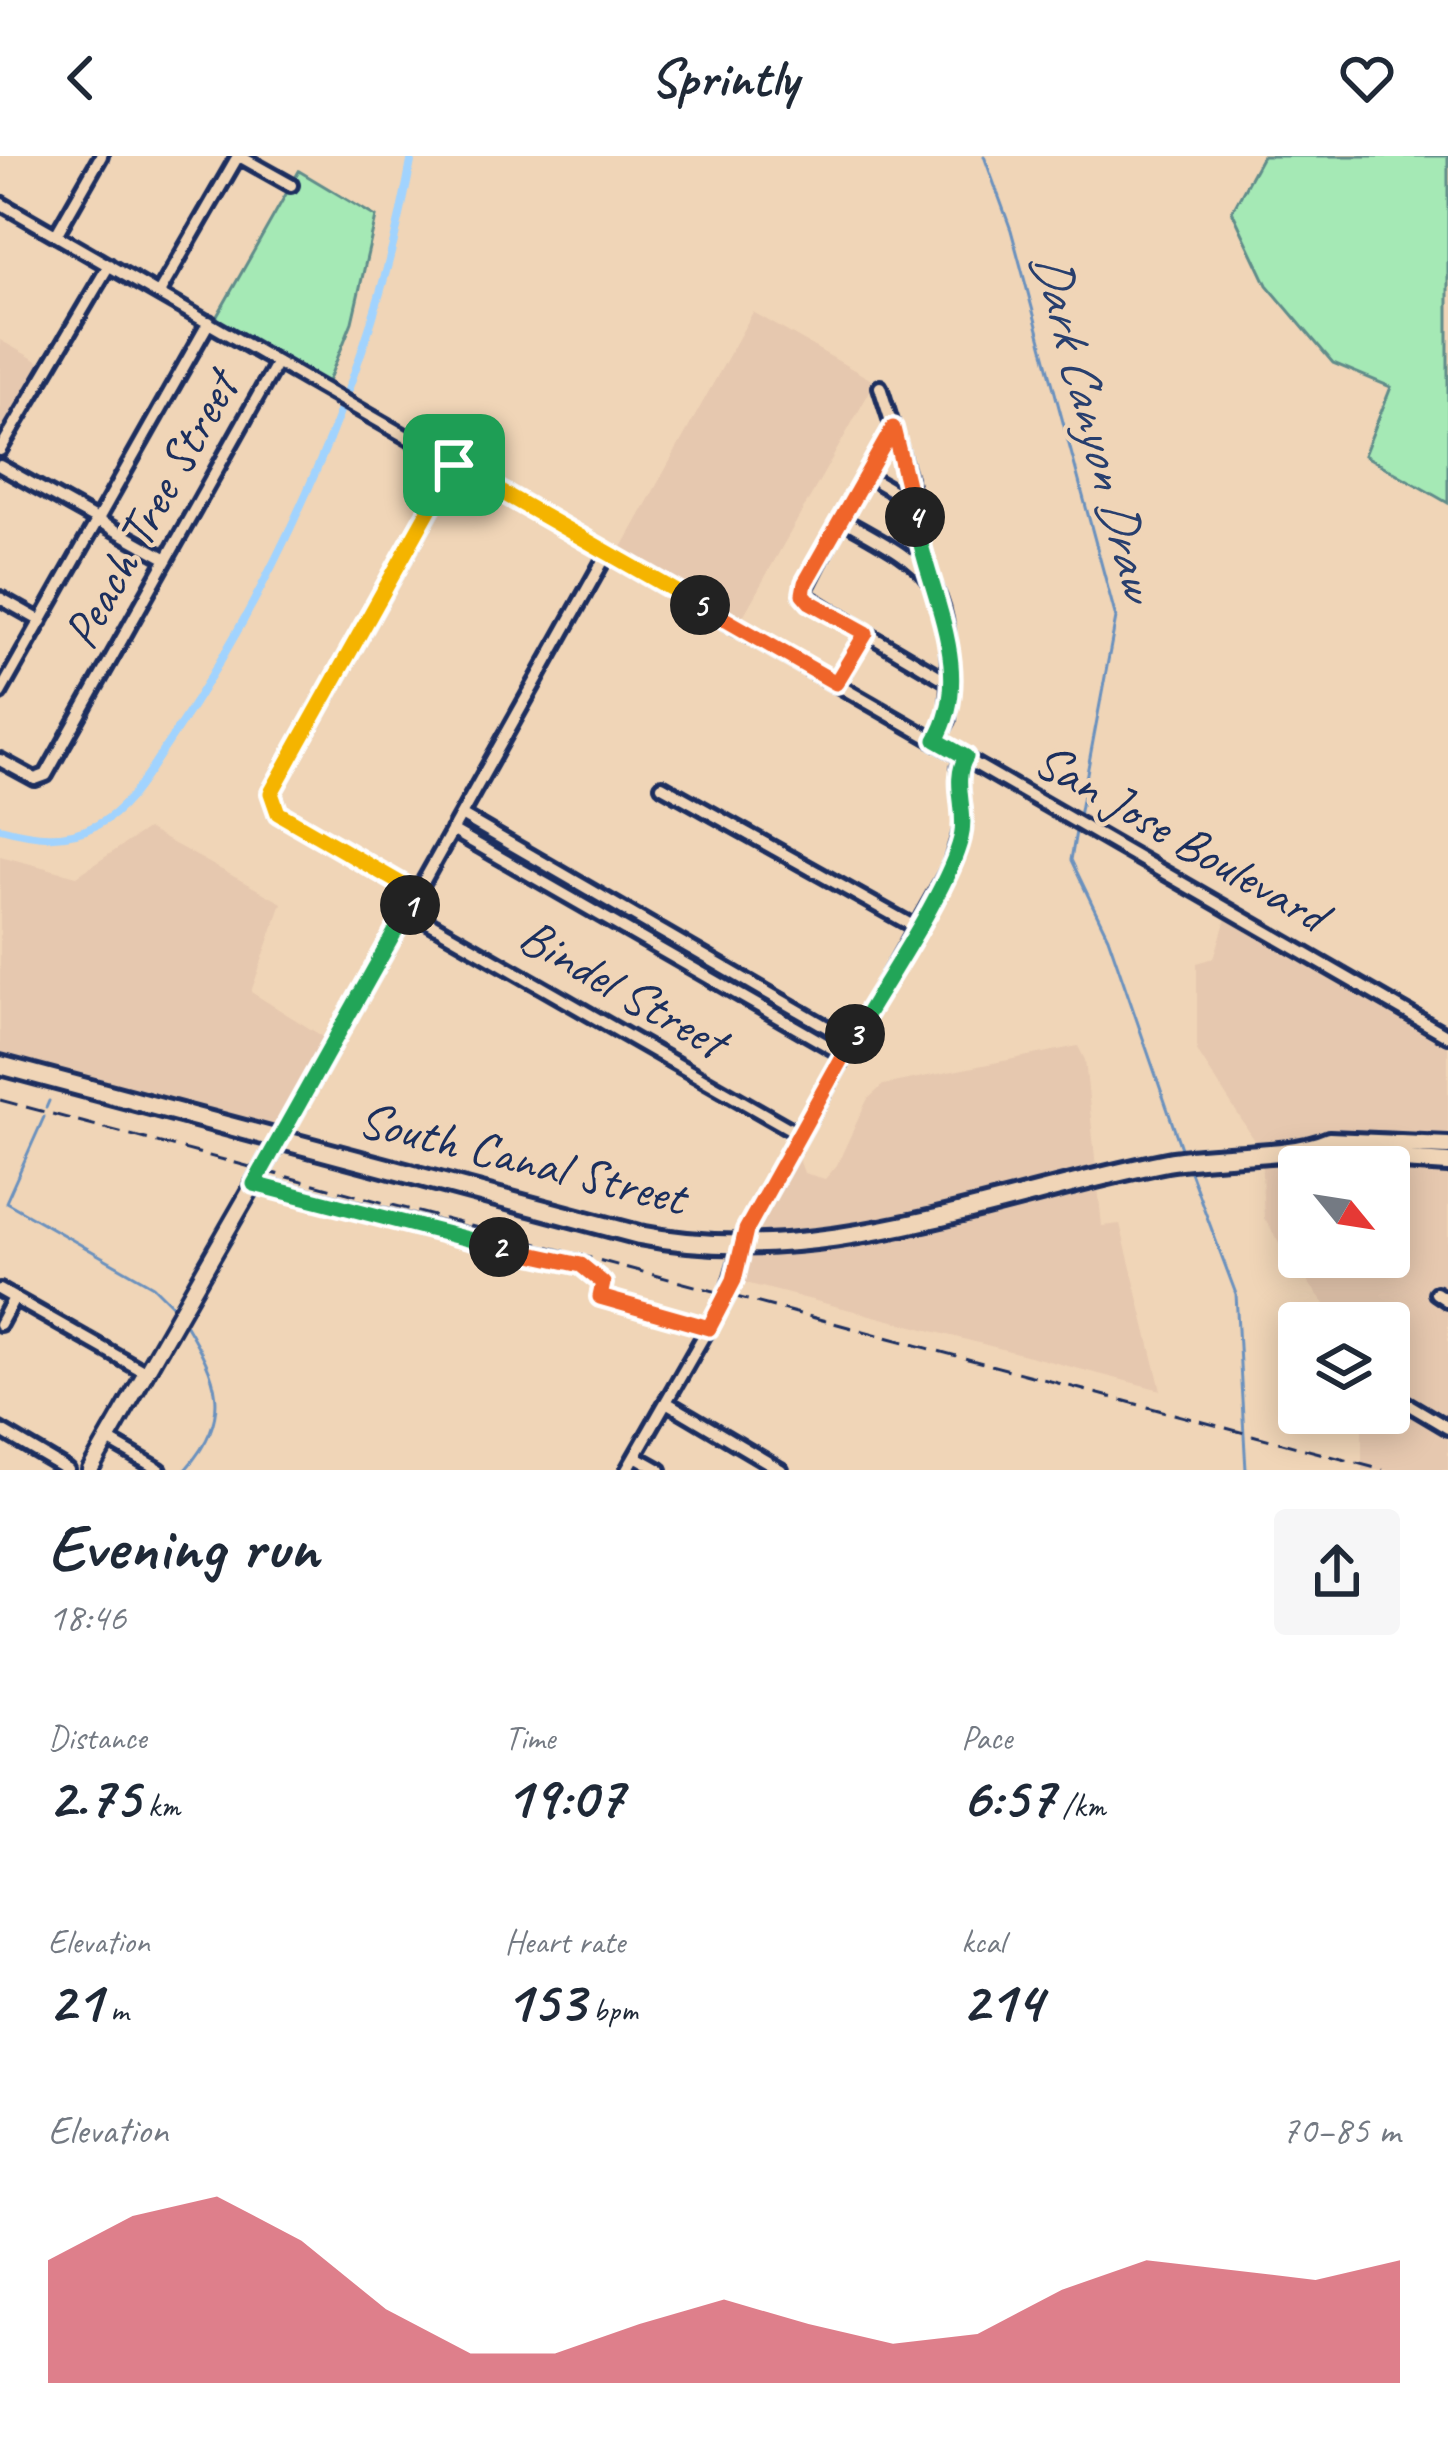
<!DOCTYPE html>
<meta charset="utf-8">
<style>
:root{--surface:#fff;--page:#f6f6f7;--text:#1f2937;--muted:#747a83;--accent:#d1495b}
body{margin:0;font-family:Caveat,sans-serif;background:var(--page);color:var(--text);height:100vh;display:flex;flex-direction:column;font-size:45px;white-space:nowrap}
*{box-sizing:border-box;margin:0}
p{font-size:39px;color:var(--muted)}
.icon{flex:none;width:66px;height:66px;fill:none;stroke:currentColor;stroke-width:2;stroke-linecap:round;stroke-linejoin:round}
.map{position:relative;height:1314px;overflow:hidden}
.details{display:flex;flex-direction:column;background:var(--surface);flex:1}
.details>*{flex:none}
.needle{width:78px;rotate:120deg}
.buttons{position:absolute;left:1278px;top:990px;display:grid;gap:24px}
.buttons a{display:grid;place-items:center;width:132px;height:132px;border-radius:12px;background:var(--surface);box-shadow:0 6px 30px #0003;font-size:60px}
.pin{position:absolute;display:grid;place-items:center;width:102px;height:102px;color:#fff;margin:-51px;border-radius:24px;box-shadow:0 6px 18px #0006}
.km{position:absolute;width:60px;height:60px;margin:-30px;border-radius:50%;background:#222;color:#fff;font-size:33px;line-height:60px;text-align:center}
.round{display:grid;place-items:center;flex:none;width:126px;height:126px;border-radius:12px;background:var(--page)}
.headline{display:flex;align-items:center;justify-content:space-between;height:204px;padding:0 48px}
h1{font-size:66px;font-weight:700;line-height:90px}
.stats{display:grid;grid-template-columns:repeat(3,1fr);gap:18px;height:204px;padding:12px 48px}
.stats div{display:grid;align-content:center}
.stats b{font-size:60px;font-weight:700}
.stats small{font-size:33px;font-weight:400}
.stats p{font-size:33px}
.chart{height:336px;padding:24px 48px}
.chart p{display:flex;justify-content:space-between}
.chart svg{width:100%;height:216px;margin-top:12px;fill:var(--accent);opacity:.7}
header{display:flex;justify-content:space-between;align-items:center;height:156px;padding:0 48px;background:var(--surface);font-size:54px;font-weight:700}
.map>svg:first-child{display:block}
.built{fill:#e6c8af;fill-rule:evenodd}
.green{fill:#a5e9b5;stroke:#608c8a;stroke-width:3}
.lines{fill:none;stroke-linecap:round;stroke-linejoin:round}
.stream{stroke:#6b91be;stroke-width:3}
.canal{stroke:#a1d3fe;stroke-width:8}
.minor-casing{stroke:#1b2f5e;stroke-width:20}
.major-casing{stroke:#1b2f5e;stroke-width:22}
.highway-casing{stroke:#1b2f5e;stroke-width:26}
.minor{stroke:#f0d5b7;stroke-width:10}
.major{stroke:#f0d5b7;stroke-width:14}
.highway{stroke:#f0d5b7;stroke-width:16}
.rail{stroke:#1b2f5e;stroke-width:3;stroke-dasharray:18 9;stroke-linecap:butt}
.split-1-casing{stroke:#fff;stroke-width:24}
.split-2-casing{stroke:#fff;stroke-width:24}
.split-3-casing{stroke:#fff;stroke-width:24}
.split-4-casing{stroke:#fff;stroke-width:24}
.split-5-casing{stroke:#fff;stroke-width:24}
.split-6-casing{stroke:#fff;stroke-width:24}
.split-1{stroke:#f5b400;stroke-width:15}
.split-2{stroke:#22a559;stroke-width:15}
.split-3{stroke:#f0652b;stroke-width:15}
.split-4{stroke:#22a559;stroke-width:15}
.split-5{stroke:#f0652b;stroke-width:15}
.split-6{stroke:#f5b400;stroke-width:15}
.labels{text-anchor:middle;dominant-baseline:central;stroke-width:9;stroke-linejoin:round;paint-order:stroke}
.street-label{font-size:51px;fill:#1b2f5e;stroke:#f0d5b7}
.water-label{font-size:54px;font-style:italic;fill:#283f6e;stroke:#f0d5b7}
</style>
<header><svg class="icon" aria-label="back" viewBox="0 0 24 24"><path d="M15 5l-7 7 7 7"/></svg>Sprintly<svg class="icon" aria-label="heart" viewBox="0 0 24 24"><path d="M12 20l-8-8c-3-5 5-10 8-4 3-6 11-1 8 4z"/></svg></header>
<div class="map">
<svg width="1448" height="1314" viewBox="0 0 1448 1314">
<rect width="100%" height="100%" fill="#f0d5b7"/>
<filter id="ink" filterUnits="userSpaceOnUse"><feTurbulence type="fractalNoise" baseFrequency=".00833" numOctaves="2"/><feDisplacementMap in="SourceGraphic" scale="24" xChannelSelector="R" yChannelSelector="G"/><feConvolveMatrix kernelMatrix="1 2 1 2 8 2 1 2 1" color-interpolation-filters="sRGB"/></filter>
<g filter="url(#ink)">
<path class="built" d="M753,156L875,226L741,464L620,395Z
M0,184L50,212L0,294Z
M147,673L282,747L251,836L333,887L279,984L0,909V700L77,720Z
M1229,753L1448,880V990L1410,987L1448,1012V1314H1362V1257H1389V1167H1340L1285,1097L1264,1062L1261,994L1197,895V807L1214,802ZM1299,1011H1389V1101H1299Z
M1078,890L1085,904L1102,1070L1120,1068L1161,1234L734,1124L739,1092L794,989L804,1017L825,1023L837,1009L867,944L883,929Z"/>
<path class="green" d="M1262,0H1448V347L1364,299L1391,231L1333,207L1267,129L1232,55Z
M299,15L376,61L352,166L325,233L212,169Z"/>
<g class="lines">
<path class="stream" d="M984,0L1011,74L1116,462L1079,660
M1077,670L1071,704L1108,781L1183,998
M46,952L49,945
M44,961L6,1046L153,1130L175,1152
M1189,1013L1236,1138L1246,1314
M184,1166C218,1223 234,1258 185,1314"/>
<path class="canal" d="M0,672C34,681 64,686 97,669C129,653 148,616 168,587C283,419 377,200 412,0"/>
<defs>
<path id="minor" d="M239,0L291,29
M0,47L1448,880
M56,79L101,0
M159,137L238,0
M893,272L911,332L922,409
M0,294L109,109
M0,310L167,403
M879,327L913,347
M841,363L893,272L880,231
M0,442L41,465
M866,477L803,438L841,363C927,411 950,418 949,526
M836,527L866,477L949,526L948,564L936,584
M0,537L209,166
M0,604L35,623L46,619L277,206
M662,630L915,771
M461,659L851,885
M452,674L844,899
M417,737L278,657L271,637L455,309
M407,754L799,978
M279,984L608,396
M253,1027L581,1109L603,1127L600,1141L709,1172
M0,1134L145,1216
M1436,1137L1448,1145
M0,1168L14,1142
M1389,1237L1448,1272
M666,1246L781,1314
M0,1274L68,1314
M108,1284L160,1314
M635,1300L660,1314
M627,1314L726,1141L746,1074L950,711L963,669L959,612L966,601"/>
<path id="major" d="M90,1314L279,984"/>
<path id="highway" d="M0,909L639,1079C821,1115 990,1041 1167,1006C1214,997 1291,1002 1329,985L1448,990
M1313,992L1328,999L1448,1007"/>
</defs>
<use href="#minor" class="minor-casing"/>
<use href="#major" class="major-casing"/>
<use href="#highway" class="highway-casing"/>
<use href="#minor" class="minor"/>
<use href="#major" class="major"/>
<use href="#highway" class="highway"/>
<path class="rail" d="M0,944L1383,1314"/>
</g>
</g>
<g class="lines" filter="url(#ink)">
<defs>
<path id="split-1" d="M410,749L417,737L278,657L271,637L454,309"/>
<path id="split-2" d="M410,749L254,1028L499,1091"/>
<path id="split-3" d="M499,1091L581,1109L603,1127L600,1141L709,1172L734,1124L746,1074L855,878"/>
<path id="split-4" d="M855,878C883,829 949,732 961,682C968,655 951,625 966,601L936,584C977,514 926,433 915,361"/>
<path id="split-5" d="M700,449L836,527L866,477L810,446L803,438L805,427L893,272L915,361"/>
<path id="split-6" d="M454,309L700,449"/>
</defs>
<use href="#split-1" class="split-1-casing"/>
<use href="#split-2" class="split-2-casing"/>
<use href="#split-3" class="split-3-casing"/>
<use href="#split-4" class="split-4-casing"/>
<use href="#split-5" class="split-5-casing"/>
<use href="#split-6" class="split-6-casing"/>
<use href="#split-1" class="split-1"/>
<use href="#split-2" class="split-2"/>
<use href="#split-3" class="split-3"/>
<use href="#split-4" class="split-4"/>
<use href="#split-5" class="split-5"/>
<use href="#split-6" class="split-6"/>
</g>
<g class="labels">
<g class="street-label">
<text transform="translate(150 354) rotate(-61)">Peach Tree Street</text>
<text transform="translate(1181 681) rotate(30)">San Jose Boulevard</text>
<text transform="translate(623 832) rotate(30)">Bindel Street</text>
<text transform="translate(522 1002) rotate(14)">South Canal Street</text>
</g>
<g class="water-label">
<text transform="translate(1095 268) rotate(75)">Dark Canyon Draw</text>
</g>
</g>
</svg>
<div class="buttons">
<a><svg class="needle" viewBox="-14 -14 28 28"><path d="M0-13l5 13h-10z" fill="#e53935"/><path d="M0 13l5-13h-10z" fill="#747a83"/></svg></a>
<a><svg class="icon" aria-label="layers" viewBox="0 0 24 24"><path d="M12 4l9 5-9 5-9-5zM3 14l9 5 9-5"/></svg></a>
</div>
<div class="pin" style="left:454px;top:309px;background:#1e9e55"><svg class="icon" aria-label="arrive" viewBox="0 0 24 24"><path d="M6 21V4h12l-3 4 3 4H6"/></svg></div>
<b class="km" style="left:410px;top:749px">1</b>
<b class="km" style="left:499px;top:1091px">2</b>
<b class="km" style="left:855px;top:878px">3</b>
<b class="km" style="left:915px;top:361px">4</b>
<b class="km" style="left:700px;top:449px">5</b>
</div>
<section class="details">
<div class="headline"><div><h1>Evening run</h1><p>18:46</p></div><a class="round"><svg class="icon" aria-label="share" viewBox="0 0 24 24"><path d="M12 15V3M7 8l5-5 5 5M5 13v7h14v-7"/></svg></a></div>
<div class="stats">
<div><p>Distance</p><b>2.75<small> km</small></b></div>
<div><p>Time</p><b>19:07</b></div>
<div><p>Pace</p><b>6:57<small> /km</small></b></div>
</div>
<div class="stats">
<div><p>Elevation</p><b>21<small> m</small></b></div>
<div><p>Heart rate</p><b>153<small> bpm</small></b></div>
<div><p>kcal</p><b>214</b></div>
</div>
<div class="chart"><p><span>Elevation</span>70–85 m</p>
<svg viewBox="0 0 160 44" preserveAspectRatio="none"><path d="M0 44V19L10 10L20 6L30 15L40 29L50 38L60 38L70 32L80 27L90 32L100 36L110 34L120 25L130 19L140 21L150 23L160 19V44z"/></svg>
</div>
</section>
